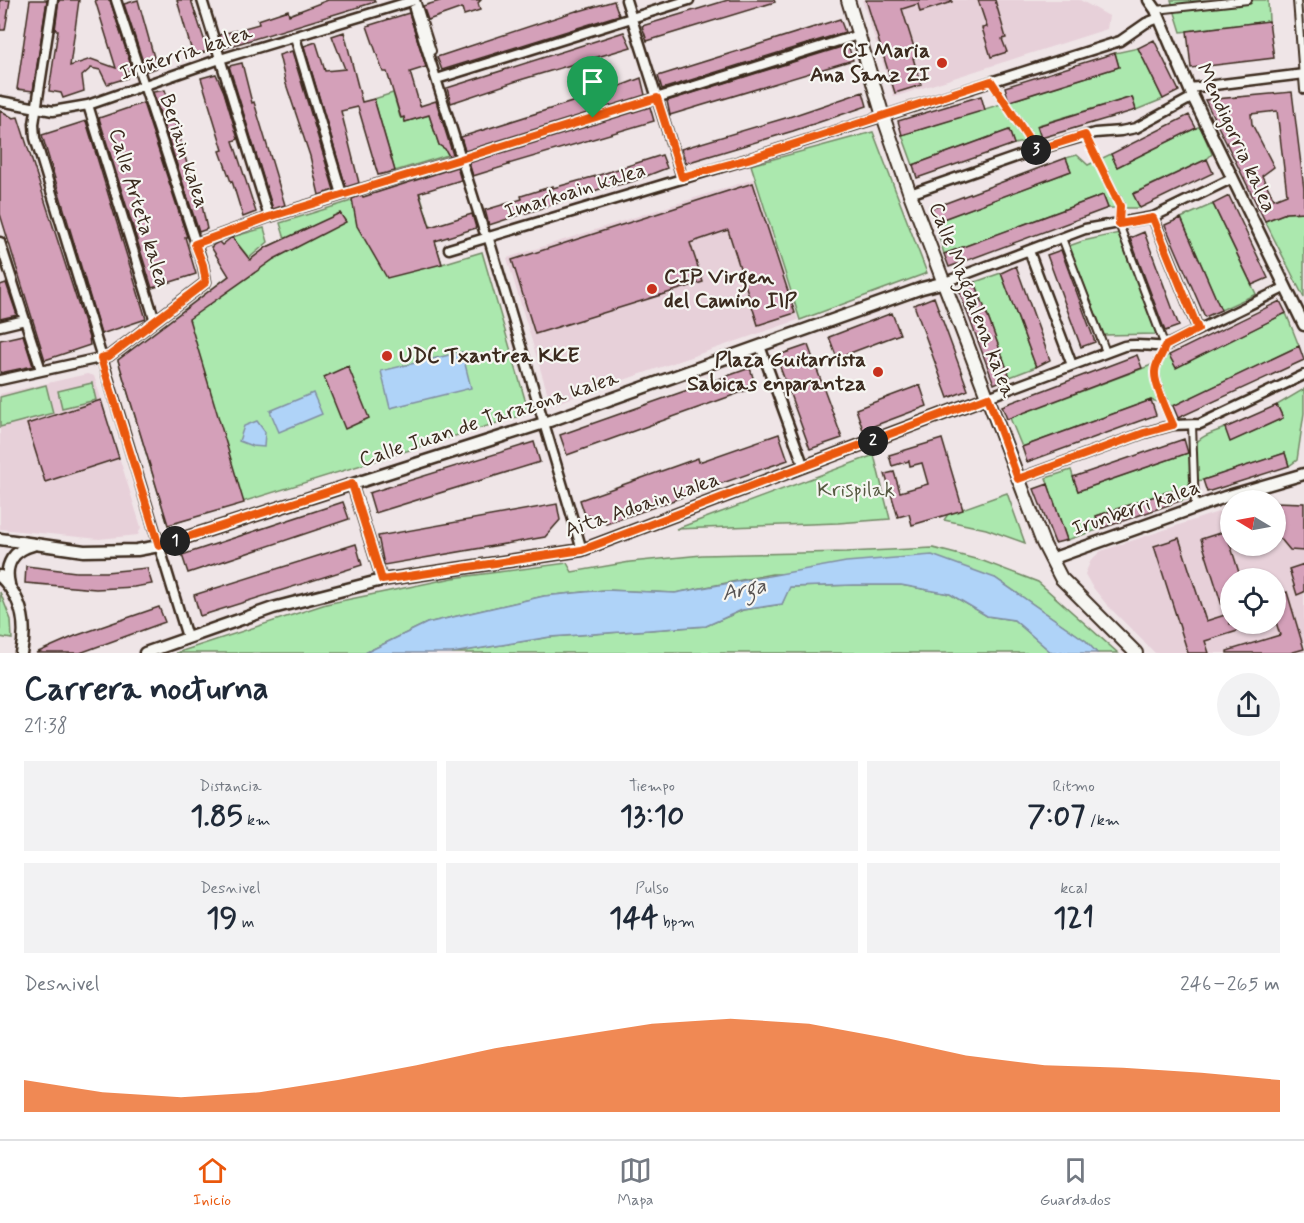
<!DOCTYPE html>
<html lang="es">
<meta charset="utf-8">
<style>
:root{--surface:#fff;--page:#f2f2f3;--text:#1f2937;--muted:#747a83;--line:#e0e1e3;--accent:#ea580c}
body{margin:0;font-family:Mynerve,sans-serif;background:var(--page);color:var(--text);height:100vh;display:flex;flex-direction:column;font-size:22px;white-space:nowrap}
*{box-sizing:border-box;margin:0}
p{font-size:20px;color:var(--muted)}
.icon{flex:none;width:33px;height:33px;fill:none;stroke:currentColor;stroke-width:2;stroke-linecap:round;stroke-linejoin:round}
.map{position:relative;height:653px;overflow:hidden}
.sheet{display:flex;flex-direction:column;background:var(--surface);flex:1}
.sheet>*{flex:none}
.needle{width:39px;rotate:280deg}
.tools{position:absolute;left:1220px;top:490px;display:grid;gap:12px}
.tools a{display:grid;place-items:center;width:66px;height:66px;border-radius:50%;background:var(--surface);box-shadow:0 2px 4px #0004;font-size:30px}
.pin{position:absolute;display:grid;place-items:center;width:51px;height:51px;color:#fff;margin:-62px -26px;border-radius:50% 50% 50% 0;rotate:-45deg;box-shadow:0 0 6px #0007}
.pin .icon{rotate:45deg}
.km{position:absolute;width:30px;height:30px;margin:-15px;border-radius:50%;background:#222;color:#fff;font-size:16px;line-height:30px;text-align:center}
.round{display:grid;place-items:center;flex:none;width:63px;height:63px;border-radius:32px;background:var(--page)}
.headline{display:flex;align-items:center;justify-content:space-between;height:102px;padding:0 24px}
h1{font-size:33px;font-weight:700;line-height:45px}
.metrics{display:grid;grid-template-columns:repeat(3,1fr);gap:9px;height:102px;padding:6px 24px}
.metrics div{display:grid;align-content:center;border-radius:0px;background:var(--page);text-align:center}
.metrics b{font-size:30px;font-weight:700}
.metrics small{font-size:16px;font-weight:400}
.metrics p{font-size:16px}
.chart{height:168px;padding:12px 24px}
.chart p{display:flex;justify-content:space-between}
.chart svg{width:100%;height:108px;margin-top:6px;fill:var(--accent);opacity:.7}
.menu{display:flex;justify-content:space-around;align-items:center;height:84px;border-top:2px solid var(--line);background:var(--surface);font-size:16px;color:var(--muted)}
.menu a{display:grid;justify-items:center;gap:3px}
.menu .on{color:var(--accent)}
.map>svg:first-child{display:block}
.built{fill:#e7d0d9;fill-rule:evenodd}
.green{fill:#abe8ae;stroke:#738966;stroke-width:1.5}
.water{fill:#afd3f8;stroke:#818fa1;stroke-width:1.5}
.building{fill:#d4a0b9;stroke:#3b2a1e;stroke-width:1.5;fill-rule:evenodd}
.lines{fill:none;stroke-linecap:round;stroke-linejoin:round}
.pedestrian-casing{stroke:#3b2a1e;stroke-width:10}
.minor-casing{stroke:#3b2a1e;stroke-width:13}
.tertiary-casing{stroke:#3b2a1e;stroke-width:15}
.secondary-casing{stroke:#3b2a1e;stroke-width:16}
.pedestrian{stroke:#f6f6f2;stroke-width:6}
.minor{stroke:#f6f6f2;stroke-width:8}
.tertiary{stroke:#f6f6f2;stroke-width:10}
.secondary{stroke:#f6f6f2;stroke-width:12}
.route-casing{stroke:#fff;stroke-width:12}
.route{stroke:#ea580c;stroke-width:8}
.poi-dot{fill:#c8321e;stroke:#f6f6f2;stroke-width:2}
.labels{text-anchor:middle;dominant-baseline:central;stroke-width:4.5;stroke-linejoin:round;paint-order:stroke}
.poi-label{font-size:21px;font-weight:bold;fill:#3b2a1e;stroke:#f6f6f2;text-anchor:end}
.street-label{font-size:21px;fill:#3b2a1e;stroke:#f6f6f2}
.park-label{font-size:21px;fill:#575a42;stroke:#f6f6f2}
.water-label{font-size:22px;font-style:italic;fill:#585454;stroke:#f6f6f2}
</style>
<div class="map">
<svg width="1304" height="653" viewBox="0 0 1304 653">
<rect width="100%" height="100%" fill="#efe5e7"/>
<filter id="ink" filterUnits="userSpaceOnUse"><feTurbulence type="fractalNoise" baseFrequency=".0167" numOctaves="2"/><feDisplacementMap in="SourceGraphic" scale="12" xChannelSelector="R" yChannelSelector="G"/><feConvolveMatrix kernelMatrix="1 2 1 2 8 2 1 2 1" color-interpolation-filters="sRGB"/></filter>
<g filter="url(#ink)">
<path class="built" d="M862,0H1080L1109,16L1107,29L894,97Z
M754,179L798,320L551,405L507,258Z
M87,374L94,376L141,527L138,535L99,539L0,529V394Z
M1230,508V546H1275V532L1290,550L1304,551V653H1155L1107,605L1091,585L1085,574L1091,560L1101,551ZM1230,579H1275V624H1230Z"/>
<path class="green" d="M1171,0H1268L1269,21L1181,32Z
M1138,48L1163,99L1136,110L1132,97L1038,125L1041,138L1014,144L1009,130L913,165L902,135L1119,67L1115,53Z
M393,93L400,117H404L405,122L429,115L439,145L445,149L448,155L395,171L374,99Z
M1200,126L1212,154L1207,159L1134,193L1140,208H1108L1103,195L944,254L935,222L1071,171L1066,158L1077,155L1088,165L1111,154L1117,167Z
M873,132L927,273L800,320L751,165Z
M416,181L442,264L482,252L529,413L168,525L118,360L267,247L285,239L280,223Z
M1213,204L1256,294L1221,310L1181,218Z
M1304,212V298L1265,221L1286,213Z
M264,228L268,242L249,258L232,237Z
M1119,233L1157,334L1104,335L1069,246L1083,241Z
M1001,273L1036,367L1010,377L975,282Z
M1286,313L1299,346L1173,406L1151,400L1022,447L1010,418L1149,366L1169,355L1176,367Z
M92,383L96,400L62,408L58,391Z
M46,385L53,413L0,427V397Z
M1304,389V413L1297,460L1289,466L1285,453L1203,480L1189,482L1188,499L1180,501L1176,489L1096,516L1100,529L1067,540L1046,478L1071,470L1078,491L1188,453C1199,436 1206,435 1225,428L1231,441L1283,418L1277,405Z
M874,455L890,519L838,523L676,529Z
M1007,493L1025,543L986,529L944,520L948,514Z
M933,548L983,561L1038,582L1118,653H1097L1086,641L995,578L772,574L675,593L605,590L544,596L427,623L365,653H176L326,604L453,578L567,563L572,572L630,562L702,555L847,552Z
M854,585H901L950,594L987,616L1014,620L1052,653H452L550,637L706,626L743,610L782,604L789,587Z
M0,592L11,620L12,639L0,637Z"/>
<path class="water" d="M462,352L471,388L390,408L381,371Z
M313,393L322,414L279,432L270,411Z
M257,421L265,432L264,447L252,446L239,441L244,426Z
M932,555L995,578L1086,641L1097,653H1052L1014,620L987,616L950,594L901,585H854L790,587L782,604L742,610L706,626L550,637L452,653H365L427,623L544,596L605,590L675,593L846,562Z"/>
<path class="building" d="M0,0H10L5,30H0Z
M30,0H47L33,91L17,89Z
M59,0H79L70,66L91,59L116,68L95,0H110L132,69L125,72L127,78L107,84L100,70L91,68L82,76L84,91L63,98L61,93L49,91L58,30H55Z
M138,0L157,68L146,71L124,4Z
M177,0H191L208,51L193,55Z
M328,0H374L375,2L224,48L219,35L259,24L258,20L288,10L289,15Z
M443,0H481L478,3L480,10L464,15L462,8L428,20L423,6Z
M728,0H774L775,2L647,41L642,26Z
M866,0H952V2L920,12L918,4L902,9L917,57L913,58L921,85L895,93Z
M978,0H995L1006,38L1002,39L1007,52L991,57L982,28L987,27Z
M614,1L619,15L442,70L437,57L579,10V11Z
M409,13L426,67L410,72L420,106L436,101L453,155L449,156L445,149L439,145L429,115L405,122L404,117L401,118L387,72H383L367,26Z
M840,19L845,32L662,89L658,76Z
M1269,21L1274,58L1191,68L1187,31Z
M344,32L362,102L374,99L395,171L378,175L358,107L341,111L359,183L346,187L304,46L316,42L325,71L345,69L332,36Z
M624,32L631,47L520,80L451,103L447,88Z
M1154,40L1179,91L1163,99L1138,48Z
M848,45L853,60L670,115L667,101Z
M292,51L334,190L319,195L310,156L286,84L279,55Z
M1115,53L1119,67L1010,101L1008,98L1005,87Z
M242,63L252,103L254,102L285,205L273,209L229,66Z
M216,74L224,92L238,139L233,141L256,212L243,217L232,181L231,182L220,151L223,150L201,78Z
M641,78L645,95L465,151L461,137L607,91Z
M165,90L197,197L200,196L207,229L199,232L153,92Z
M863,92L867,106L793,131L686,163L681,149L789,117Z
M1292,92L1304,189V212L1286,213L1265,221L1205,100ZM1277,111L1287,194L1274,199L1262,176L1274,167L1252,124L1251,114Z
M981,96L985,110L902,135L898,121Z
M1132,97L1136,110L1041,138L1037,126Z
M143,103L187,237H185L196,274L152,288L99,118Z
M650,107L654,121L508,164L509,165L473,176L469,163Z
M0,110L13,118L18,117L89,338L90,345L45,360L0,214Z
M1189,115L1196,128L1117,167L1111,154Z
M86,121L146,319L101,334L42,135Z
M1009,130L1014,144L917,178L913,165Z
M662,155L667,168L631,182L600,189L489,225L485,210L522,199L521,196L553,186V188L596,176Z
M1066,158L1071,171L935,222L930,209Z
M1207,159L1213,173L1140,208L1133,194Z
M457,167L461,180L419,193L430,227L472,214L476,228L435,241L442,264L387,278L357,226L352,199L362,195L363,197Z
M753,183L795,313L758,325L728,230L690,243L703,282L535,334L512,260Z
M1103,195L1108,208L949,267L944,254Z
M1229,196L1268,278L1252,285L1213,204Z
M340,213L346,222L274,259L189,319L244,503L168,525L118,360L229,276L211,247L215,244L219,242L222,245L232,237L250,260L267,247Z
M1181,218L1221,310L1205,317L1165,225Z
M1144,232L1179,326L1165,331L1130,238Z
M1061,250L1095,342L1081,347L1047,255Z
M1016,266L1050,360L1036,367L1001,273Z
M975,282L1010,377L994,384L958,288Z
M6,283L17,315L0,319V285Z
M934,297L968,390L948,398L914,305Z
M1280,301L1286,313L1176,368L1169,355Z
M892,313L900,334L837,358L829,337Z
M23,335L33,366L0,373V340Z
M808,345L842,438L810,449L776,356Z
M1299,346L1304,360L1178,418L1173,406Z
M1137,355L1142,368L1007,419L1002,406Z
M348,366L369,418L345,429L324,377Z
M750,368L756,387L567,455L560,435Z
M920,385L927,406L863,430L856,409Z
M101,400L119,458L45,482L27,424Z
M1151,400L1156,415L1027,462L1022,447Z
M1277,405L1283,418L1230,442L1225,428Z
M779,434L788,460L606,524L601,518L585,515L580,500L698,458L699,462Z
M942,439L963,510L912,525L909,514L898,517L885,474L894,472L900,492L928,484L922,463L910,466L909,461L892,466L889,455Z
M1184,439L1188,453L1078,491L1073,477Z
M534,442L540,462L375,513L369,493Z
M1285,453L1289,466L1207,492L1203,480Z
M1048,484L1067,540L1055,543L1034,489Z
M1176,489L1180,501L1100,529L1096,516Z
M343,502L349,519L188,573L182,555Z
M1275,502L1304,503V551L1290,550L1275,532Z
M557,504L560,520L545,537L384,565L378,536Z
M1226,531L1241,579H1230V624H1253L1254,626L1205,641L1209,653H1188L1154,546L1179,538L1206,621L1225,615L1201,539Z
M356,544L362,565L200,616L194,595Z
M1304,564V592L1297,595L1289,569Z
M26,566L76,572H106L147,568L152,584L134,587L96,589L25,583Z
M1287,592L1304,649L1290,653H1227V651L1280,635L1275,619V596Z
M159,607L165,622L80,653H36L75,636Z"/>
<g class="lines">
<defs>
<path id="pedestrian" d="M416,0L432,51
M1297,0L1304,90
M1156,10L1248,0
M991,81L1036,150
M1085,135L1120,205L1119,224L1165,346C1163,355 1155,362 1155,372C1155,384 1168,414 1173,425
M1062,238L1106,352
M1192,425L1195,508"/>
<path id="minor" d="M53,0L34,124L35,138L187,637
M202,0L269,217
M626,0L682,177
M414,9L484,231
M295,37L342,194
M440,78L689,0
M1190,88L1304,74
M0,101L53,111L88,105L220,59L415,0
M88,105L155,321
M910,194L1036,150L1095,133L1121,131L1136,128L1193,97
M1153,217L1198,329
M488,236L582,550
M0,242L41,370
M195,244L269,217L464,158L858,35
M449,249L748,159L1120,41L1146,23L1159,18
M1029,251L1072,365
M945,282L1085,229L1153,217L1233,178
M0,326L25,320
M760,346L804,467
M0,380L109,356L206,282L203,265L116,0
M988,397L1124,346C1138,343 1151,347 1165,346L1286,287
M1018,479L1144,433L1173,425L1200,424L1304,375
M352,484L382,580"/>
<path id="tertiary" d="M1149,0L1156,10L1193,97L1304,325
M0,539L84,551L137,550L159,546L544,423L922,288L945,282
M1051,559L1225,497L1304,474
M0,576C22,598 28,623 21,653
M9,584C4,564 14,550 33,545
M145,653L273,608L382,580L582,550L988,397"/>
<path id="secondary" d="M848,0L883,116L910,194L1043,543L1061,578L1136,653"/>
</defs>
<use href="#pedestrian" class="pedestrian-casing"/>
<use href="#minor" class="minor-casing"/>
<use href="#tertiary" class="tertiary-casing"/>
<use href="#secondary" class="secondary-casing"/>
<use href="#pedestrian" class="pedestrian"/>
<use href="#minor" class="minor"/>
<use href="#tertiary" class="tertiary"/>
<use href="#secondary" class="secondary"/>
</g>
</g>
<g class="lines" filter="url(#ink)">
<defs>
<path id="route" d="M991,81L1036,150L1085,135L1120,206L1119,224L1153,218L1198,329L1165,346C1163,355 1155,362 1155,372C1154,383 1168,414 1173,425L1144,433L1018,479L988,397L582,550L382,580L352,484L159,546L101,358L109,356L206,282L203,265L195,244L269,217L464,158L657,98L682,177L748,159Z"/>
</defs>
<use href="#route" class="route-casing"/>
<use href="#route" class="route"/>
</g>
<g class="poi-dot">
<circle cx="942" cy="63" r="6"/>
<circle cx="652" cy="289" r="6"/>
<circle cx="387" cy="356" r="6"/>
<circle cx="878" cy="372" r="6"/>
</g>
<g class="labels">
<g class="poi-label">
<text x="930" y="51">CI Maria<tspan x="930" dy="24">Ana Sanz ZI</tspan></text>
<text x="664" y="277" text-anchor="start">CIP Virgen<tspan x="664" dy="24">del Camino IIP</tspan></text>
<text x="399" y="356" text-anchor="start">UDC Txantrea KKE</text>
<text x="866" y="360">Plaza Guitarrista<tspan x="866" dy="24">Sabicas enparantza</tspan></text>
</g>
<g class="street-label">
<text transform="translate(186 53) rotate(-18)">Iruñerria kalea</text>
<text transform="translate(1236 138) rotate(65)">Mendigorria kalea</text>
<text transform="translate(184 151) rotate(72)">Beriain kalea</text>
<text transform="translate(575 191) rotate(-17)">Imarkoain kalea</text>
<text transform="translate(139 208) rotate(73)">Calle Arteta kalea</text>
<text transform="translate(972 300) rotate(69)">Calle Magdalena kalea</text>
<text transform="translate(489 419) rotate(-18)">Calle Juan de Tarazona kalea</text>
<text transform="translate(642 505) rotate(-19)">Aita Adoain kalea</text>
<text transform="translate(1136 508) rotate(-19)">Irunberri kalea</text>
</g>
<g class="park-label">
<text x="856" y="490">Krispilak</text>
</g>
<g class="water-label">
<text transform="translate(744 590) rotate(-11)">Arga</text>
</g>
</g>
</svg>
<div class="tools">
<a><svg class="needle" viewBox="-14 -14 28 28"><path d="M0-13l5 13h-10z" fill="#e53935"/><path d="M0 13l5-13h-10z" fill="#747a83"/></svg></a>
<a><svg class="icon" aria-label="locate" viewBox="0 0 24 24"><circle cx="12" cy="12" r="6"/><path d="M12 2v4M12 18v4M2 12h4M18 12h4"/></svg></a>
</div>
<div class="pin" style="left:593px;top:118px;background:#1e9e55"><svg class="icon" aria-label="arrive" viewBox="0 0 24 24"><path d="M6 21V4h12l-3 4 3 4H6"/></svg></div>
<b class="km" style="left:175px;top:541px">1</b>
<b class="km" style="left:873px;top:441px">2</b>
<b class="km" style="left:1036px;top:150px">3</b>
</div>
<section class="sheet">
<div class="headline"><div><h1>Carrera nocturna</h1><p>21:38</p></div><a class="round"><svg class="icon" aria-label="share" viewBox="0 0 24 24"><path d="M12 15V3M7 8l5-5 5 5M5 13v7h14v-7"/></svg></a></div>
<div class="metrics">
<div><p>Distancia</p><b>1.85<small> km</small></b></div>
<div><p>Tiempo</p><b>13:10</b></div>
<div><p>Ritmo</p><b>7:07<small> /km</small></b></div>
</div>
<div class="metrics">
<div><p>Desnivel</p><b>19<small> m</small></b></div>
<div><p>Pulso</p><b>144<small> bpm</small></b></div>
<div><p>kcal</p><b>121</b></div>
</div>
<div class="chart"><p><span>Desnivel</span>246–265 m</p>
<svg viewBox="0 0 160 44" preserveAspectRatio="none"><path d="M0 44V31L10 36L20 38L30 36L40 31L50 25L60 18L70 13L80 8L90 6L100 8L110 14L120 21L130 25L140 26L150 28L160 31V44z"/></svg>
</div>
</section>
<nav class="menu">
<a class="on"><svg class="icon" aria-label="home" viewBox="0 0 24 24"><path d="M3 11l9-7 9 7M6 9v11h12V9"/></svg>Inicio</a>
<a><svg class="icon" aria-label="map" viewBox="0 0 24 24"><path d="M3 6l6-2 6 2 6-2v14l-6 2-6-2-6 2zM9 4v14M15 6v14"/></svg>Mapa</a>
<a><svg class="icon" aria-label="saved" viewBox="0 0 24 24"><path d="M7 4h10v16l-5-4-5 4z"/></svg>Guardados</a>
</nav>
